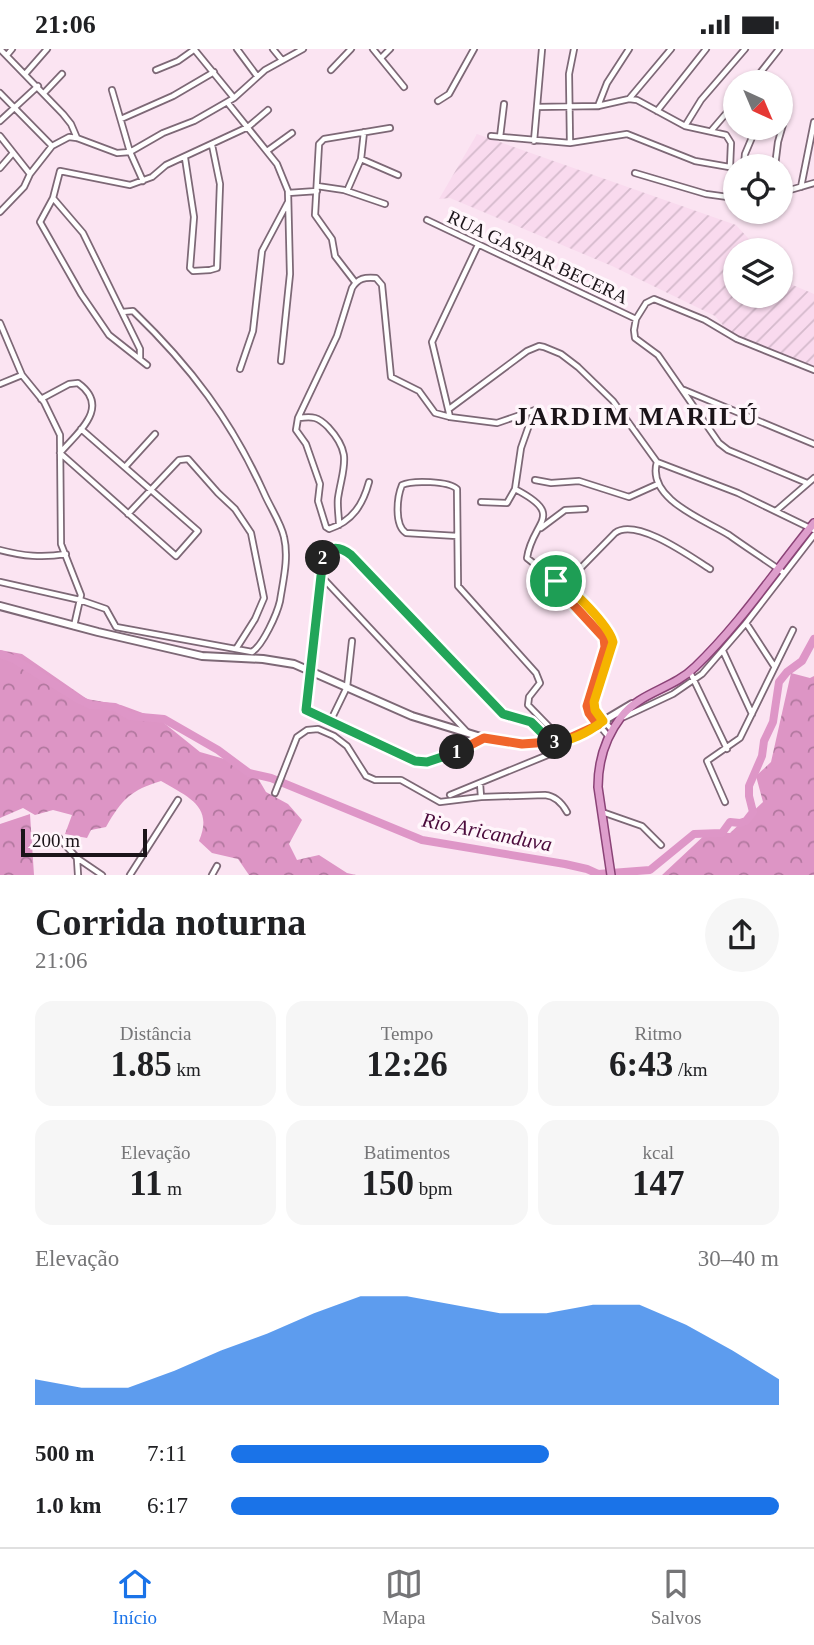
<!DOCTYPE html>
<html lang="pt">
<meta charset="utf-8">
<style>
:root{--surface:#fff;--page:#f6f6f6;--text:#202124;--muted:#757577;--line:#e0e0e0;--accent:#1a73e8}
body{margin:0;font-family:Georgia,serif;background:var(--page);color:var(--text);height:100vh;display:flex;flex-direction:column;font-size:26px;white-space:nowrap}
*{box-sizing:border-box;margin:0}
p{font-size:23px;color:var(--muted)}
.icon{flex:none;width:38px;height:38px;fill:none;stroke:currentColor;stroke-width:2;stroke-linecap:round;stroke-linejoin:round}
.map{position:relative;height:826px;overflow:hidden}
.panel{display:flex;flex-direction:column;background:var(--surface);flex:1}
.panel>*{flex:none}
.needle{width:46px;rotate:136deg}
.buttons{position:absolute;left:723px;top:21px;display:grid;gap:14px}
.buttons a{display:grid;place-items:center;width:70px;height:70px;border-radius:50%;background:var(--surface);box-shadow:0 2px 5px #0004;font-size:35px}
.scale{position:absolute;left:21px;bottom:18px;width:126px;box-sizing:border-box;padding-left:7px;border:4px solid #1b1419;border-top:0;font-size:19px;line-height:24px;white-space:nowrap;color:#1b1419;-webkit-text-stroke:5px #fff6fb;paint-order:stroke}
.pin{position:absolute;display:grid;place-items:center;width:60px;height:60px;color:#fff;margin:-30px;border:4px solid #fff;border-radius:50%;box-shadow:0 2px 7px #0007}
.km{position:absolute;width:35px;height:35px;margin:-18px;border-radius:50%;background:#222;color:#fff;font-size:19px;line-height:35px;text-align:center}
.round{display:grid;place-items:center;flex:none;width:74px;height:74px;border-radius:37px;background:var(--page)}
.overview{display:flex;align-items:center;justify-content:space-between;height:119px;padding:0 35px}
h1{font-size:38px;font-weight:700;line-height:52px}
.metrics{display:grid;grid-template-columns:repeat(3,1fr);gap:10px;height:119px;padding:7px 35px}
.metrics div{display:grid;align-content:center;border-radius:18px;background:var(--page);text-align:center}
.metrics b{font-size:35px;font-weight:700}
.metrics small{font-size:19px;font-weight:400}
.metrics p{font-size:19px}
.chart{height:196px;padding:14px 35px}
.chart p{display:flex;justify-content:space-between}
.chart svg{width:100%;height:126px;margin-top:7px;fill:var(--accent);opacity:.7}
ul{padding:0 35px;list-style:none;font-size:23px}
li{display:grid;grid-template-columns:112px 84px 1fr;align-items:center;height:52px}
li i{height:18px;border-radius:9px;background:var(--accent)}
.status{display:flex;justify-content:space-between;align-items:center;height:49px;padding:0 35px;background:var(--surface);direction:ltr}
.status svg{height:19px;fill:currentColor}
.menu{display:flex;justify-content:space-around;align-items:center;height:98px;border-top:2px solid var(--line);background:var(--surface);font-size:19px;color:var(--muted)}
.menu a{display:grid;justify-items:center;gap:4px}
.menu .on{color:var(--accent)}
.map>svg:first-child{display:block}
.industrial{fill:url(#industrial-furrows)}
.forest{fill:url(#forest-crowns)}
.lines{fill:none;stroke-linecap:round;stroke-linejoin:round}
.river{stroke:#de96c7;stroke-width:8}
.street-casing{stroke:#7d6876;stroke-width:8}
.secondary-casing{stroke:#7d6876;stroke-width:10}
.primary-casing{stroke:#8b4377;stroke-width:10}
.street{stroke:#fff;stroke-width:4.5}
.secondary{stroke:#fff;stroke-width:6}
.primary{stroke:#de9ecc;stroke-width:7}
.split-1-casing{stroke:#fff;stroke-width:14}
.split-2-casing{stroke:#fff;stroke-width:14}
.split-3-casing{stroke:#fff;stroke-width:14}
.split-4-casing{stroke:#fff;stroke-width:14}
.split-1{stroke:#f0652b;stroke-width:9}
.split-2{stroke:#22a559;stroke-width:9}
.split-3{stroke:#22a559;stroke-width:9}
.split-4{stroke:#f5b400;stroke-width:9}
.labels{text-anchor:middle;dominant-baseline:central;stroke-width:7;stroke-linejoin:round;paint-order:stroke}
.street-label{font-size:19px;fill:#1b1419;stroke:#fff6fb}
.water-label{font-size:21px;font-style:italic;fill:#4b0b3c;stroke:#fff6fb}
.district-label{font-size:26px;font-weight:bold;letter-spacing:2px;fill:#1b1419;stroke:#fff6fb}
</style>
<div class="status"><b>21:06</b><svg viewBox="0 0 49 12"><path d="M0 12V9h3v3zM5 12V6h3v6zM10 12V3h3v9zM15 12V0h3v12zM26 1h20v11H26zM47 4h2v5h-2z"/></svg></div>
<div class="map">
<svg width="814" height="826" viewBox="0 0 814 826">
<defs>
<pattern id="industrial-furrows" width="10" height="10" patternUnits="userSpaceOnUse" patternTransform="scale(1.75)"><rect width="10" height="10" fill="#f9daee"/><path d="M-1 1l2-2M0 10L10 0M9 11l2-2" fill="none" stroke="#d5bacc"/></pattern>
<pattern id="forest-crowns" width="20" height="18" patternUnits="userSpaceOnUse" patternTransform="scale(1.75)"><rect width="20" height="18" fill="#dd95c5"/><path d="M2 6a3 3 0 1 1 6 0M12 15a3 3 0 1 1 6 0" fill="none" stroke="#b2789f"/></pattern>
</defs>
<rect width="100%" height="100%" fill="#fbe4f2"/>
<path class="industrial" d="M477,85L736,176L759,201H735V247H780L781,225L788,234L814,245V317L729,283L715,267L612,217L450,149L439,150Z"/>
<path class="forest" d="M0,601L22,605L87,650L121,656L159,670L200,703L228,711L256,726L266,743L288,755L302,771L289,795L297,811L319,806L347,824L356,826H249L238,810L212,804L199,792C214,757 188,748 161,732C131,741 122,750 106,778L91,781L87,789L65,785L72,766L53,761L35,766L23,759L0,769Z
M791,624L810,629L814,627V826H662L708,783L730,784L763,753L756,727L771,713Z
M30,765L34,826H0V775Z"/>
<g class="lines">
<path class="river" d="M0,605L14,610L78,650L91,656L115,658L130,667L164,670L218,701L249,724L271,729L422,791L565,815L587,820L598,825L650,821L694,785L722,784L730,773L740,774L746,772L753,763L749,747V737L762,707L764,692L773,673L779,633L787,623L802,612L814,590"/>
<defs>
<path id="street" d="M0,0L63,65L71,75L77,89
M194,0L234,49
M237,0L257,27
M273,0L282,11
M373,0L404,38
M7,6L12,0
M381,9L390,0
M156,21L178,12L195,0
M331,21L351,0
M26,24L47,0
M753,33L779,0
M112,41L130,103L143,132
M0,44L52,97
M44,44L62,25
M629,50L671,0
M438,52L449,45L474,0
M227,53L277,115L288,142L290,225L281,312
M598,57L607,34L629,0
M537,58L598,57L629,50L637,51L685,77L726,86L731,94L730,118
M657,62L706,0
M121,70L173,47L214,23
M0,72L38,37
M685,77L701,51L745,0
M711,82L735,54
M0,87L30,125L24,138L0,163
M491,87L570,94L569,25L574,0
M500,88L504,55
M534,92L542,0
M570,94L627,85L695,112L735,119
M267,102L292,84
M185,109L194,168L190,219L193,222L210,221L217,219L220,135L212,96
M361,110L398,126
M744,117L745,105L756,79
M775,117L778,93L788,58
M0,119L13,104
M635,124L706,145L735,149
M30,125L52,97L69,88L77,89L117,104L130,103L163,84L194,72L234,49L265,21L303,0
M317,137L344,141L385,155
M780,137L790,141L814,134
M801,138L814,73
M347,142L361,110L364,83
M288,144L317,142
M780,146L790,141
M53,149L83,184L140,300V309
M427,171L636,270
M355,233L335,207L332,190L315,166L319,95L324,90L390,79
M0,274L22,326L44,353L60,386L61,495L81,546L74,577
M147,316L109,286L81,245L40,173L53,149L60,122L130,136L152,128L166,116L248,78L268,61
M240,320L253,282L262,202L288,153
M0,335L22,326
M684,341L814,395
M41,350L69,335L78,334C111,358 79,382 60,404L176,507L198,482L81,380
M449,360L527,302L539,297L544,298L561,305L578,318L613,352L657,413L738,444L814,481
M534,362L521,399L515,440C567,467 532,472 527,509L556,532L565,535L611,587V599L594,657L597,664L612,681
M450,368L432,293L478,196
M299,369C313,367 318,368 328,378C353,405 343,417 338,449C337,458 339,467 339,476
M657,413C646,450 705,471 729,486C747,499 766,511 784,524
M125,418L155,385
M535,431L551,434L579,432L629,448L658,435
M369,433C363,455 353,472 329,480L326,478L318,452L320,435L306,395L296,381L298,369L337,287L352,239C358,229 365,228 376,229L382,236L391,328L419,342L435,364L450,368L497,374L538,360
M807,434L728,401L719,394L658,306L635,289L634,281L636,270L646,254L654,250L705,271L737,290L814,321
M481,453L507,454L515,440
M777,461L814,429
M128,465L179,411L188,410L218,444L235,460L251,484L264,549L255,570L236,600
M541,479L565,461L585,460
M0,501C23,507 42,509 66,505
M321,527L467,683
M0,533L80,551L106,560L116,578L252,603C263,596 277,565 280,552C283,532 289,509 284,488C281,474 270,458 264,444C231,371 191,318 133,262L122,263
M556,533L558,539L604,589L605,598L587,657L589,664L609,688
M565,535L615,484C636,468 691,508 710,520
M746,574L774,617
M723,602L752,665
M690,623L727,700
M624,668L673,645L702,625L746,574L814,486
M330,673L347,638L352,592
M484,689C465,700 441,713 418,713L307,662L306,652L321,516L325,503C335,496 342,499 351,506L500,662L505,666L531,673L550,692
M480,734L481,748
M275,744L297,688L307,681L318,680L334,687L347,697L366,727L375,731H401L440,753L481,748L545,746C556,747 562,754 567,763
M450,746L555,703L563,692L528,656L529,648L540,634L536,624L458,537L457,440C449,432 412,431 402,436C397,448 394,476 406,484L457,487
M725,753L707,712L740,689L793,581
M602,763L642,777L661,796
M59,789L77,809L102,826
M77,810L78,826
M130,826L178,751
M212,826L217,817"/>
<path id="secondary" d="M0,557L98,583L202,607L263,610L294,615L412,667L484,689L511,694L531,695L563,692L590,680L632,655"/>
<path id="primary" d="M611,826L598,738C598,712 605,689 621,668C640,643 673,640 695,618C740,575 775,522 814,474"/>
</defs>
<use href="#street" class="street-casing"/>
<use href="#secondary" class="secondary-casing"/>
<use href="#primary" class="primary-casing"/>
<use href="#street" class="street"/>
<use href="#secondary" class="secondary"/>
<use href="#primary" class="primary"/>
</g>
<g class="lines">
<defs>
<path id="split-1" d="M457,703L484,689L522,695L563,692L598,676L589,664L587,657L605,598L604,589L558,539L556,532"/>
<path id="split-2" d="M323,509L306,661L415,712L427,713L457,703"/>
<path id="split-3" d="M323,509C329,495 341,498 351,506L503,665L531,673L551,693H555"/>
<path id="split-4" d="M555,693C572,692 590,682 603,672L595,661L594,653L613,593C609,577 571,537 556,532"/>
</defs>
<use href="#split-1" class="split-1-casing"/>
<use href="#split-2" class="split-2-casing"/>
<use href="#split-3" class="split-3-casing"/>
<use href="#split-4" class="split-4-casing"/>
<use href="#split-1" class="split-1"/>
<use href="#split-2" class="split-2"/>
<use href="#split-3" class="split-3"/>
<use href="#split-4" class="split-4"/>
</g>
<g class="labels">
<g class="street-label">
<text transform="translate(538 208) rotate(25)">RUA GASPAR BECERA</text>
</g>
<g class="water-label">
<text transform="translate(487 783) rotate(11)">Rio Aricanduva</text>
</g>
<g class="district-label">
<text x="637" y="367">JARDIM MARILÚ</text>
</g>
</g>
</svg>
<div class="buttons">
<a><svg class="needle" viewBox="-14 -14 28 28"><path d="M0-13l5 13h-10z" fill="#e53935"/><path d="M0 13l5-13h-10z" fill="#757577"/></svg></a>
<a><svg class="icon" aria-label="locate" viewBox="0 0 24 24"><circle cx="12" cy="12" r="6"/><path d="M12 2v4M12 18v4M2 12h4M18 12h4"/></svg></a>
<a><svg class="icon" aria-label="layers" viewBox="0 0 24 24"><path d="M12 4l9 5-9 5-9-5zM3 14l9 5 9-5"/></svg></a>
</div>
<div class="scale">200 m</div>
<div class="pin" style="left:556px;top:532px;background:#1e9e55"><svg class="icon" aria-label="arrive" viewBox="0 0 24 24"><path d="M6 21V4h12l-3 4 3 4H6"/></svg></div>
<b class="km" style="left:457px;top:703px">1</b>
<b class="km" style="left:323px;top:509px">2</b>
<b class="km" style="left:555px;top:693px">3</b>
</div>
<section class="panel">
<div class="overview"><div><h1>Corrida noturna</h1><p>21:06</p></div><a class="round"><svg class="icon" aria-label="share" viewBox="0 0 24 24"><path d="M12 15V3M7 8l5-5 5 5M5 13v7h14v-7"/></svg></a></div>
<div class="metrics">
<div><p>Distância</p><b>1.85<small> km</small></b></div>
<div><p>Tempo</p><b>12:26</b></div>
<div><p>Ritmo</p><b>6:43<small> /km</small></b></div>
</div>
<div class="metrics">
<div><p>Elevação</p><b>11<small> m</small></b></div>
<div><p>Batimentos</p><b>150<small> bpm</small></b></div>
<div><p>kcal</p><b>147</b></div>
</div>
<div class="chart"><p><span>Elevação</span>30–40 m</p>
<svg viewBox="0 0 160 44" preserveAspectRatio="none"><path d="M0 44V35L10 38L20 38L30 32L40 25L50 19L60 12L70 6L80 6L90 9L100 12L110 12L120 9L130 9L140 16L150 25L160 35V44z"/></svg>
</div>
<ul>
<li><b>500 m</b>7:11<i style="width:58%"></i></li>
<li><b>1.0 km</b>6:17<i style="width:100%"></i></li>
</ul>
</section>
<nav class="menu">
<a class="on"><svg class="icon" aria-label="home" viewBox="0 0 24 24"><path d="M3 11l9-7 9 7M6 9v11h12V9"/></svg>Início</a>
<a><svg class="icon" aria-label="map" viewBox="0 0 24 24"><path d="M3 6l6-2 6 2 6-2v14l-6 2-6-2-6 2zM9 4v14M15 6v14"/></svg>Mapa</a>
<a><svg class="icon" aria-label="saved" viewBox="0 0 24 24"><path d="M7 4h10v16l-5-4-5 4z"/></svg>Salvos</a>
</nav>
